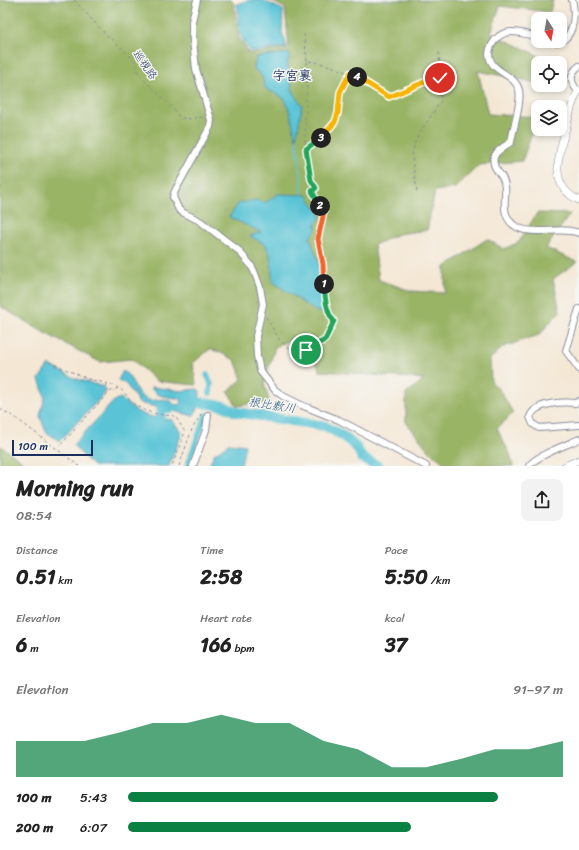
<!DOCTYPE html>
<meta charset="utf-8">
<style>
:root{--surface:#fff;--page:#f2f2f2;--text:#222;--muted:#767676;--accent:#0b8043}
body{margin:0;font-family:Sriracha,"Klee One",sans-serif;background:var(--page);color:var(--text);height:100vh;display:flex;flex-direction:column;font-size:15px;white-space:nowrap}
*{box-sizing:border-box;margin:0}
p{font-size:13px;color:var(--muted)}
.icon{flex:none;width:22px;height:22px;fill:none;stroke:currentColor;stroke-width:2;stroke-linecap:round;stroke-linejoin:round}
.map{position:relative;height:466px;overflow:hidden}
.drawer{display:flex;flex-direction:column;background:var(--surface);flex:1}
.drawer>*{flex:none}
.needle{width:26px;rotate:169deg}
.controls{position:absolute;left:531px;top:12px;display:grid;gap:8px}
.controls a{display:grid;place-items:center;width:36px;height:36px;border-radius:8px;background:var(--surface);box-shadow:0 2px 6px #0003;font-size:20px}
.scale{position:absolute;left:12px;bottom:10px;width:81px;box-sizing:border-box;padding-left:4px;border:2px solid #1b2f5e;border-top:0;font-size:11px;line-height:14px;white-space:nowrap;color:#1b2f5e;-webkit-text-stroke:3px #f6f6f2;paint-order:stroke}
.pin{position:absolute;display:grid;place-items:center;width:34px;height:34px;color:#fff;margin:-17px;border:2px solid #fff;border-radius:50%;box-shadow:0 1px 4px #0007}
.km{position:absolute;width:20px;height:20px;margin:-10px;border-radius:50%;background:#222;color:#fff;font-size:11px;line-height:20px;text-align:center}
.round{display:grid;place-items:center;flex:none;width:42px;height:42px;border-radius:8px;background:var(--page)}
.summary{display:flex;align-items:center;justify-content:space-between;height:68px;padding:0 16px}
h1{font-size:22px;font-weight:700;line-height:30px}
.metrics{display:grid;grid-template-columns:repeat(3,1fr);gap:6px;height:68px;padding:4px 16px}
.metrics div{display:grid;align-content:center}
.metrics b{font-size:20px;font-weight:700}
.metrics small{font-size:11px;font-weight:400}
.metrics p{font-size:11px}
.chart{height:112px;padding:8px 16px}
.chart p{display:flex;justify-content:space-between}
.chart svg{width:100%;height:72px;margin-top:4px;fill:var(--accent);opacity:.7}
ul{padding:0 16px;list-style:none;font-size:13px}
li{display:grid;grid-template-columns:64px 48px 1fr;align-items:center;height:30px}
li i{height:10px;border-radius:5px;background:var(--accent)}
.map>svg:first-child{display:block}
.forest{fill:#9ab466;stroke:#5a7262}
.water{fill:#5ac4d6;stroke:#3a7a9a}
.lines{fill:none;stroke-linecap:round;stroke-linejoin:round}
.stream{stroke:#5ac4d6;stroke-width:1.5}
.canal{stroke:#5ac4d6;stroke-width:5.5}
.river{stroke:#5ac4d6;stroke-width:10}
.minor-casing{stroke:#888b99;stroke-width:8}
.tertiary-casing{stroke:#888b99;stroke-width:8}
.path{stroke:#888b99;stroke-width:1;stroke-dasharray:3 3;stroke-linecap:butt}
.minor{stroke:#fff;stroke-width:6}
.tertiary{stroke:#fff;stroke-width:7}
.split-1-casing{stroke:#fff;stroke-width:8}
.split-2-casing{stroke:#fff;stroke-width:8}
.split-3-casing{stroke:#fff;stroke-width:8}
.split-4-casing{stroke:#fff;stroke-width:8}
.split-5-casing{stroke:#fff;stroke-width:8}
.split-1{stroke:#22a559;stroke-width:5}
.split-2{stroke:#f0652b;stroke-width:5}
.split-3{stroke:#22a559;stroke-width:5}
.split-4{stroke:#f5b400;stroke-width:5}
.split-5{stroke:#f5b400;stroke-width:5}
.labels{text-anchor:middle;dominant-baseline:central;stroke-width:3;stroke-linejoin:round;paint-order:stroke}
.street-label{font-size:11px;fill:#1b2f5e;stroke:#f6f6f2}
.water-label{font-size:12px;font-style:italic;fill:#2e5c82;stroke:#f6f6f2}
.quarter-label{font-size:13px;font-weight:bold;fill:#1b2f5e;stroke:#f6f6f2}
</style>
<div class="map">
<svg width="579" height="466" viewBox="0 0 579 466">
<rect width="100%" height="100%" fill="#f6f6f2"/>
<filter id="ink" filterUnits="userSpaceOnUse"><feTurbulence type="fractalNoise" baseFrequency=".025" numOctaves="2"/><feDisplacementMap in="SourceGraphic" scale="8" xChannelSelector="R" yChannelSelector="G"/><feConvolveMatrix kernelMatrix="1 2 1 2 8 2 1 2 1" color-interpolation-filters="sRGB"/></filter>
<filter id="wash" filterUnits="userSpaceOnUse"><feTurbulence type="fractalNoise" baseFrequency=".012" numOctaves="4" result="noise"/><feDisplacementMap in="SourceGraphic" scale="16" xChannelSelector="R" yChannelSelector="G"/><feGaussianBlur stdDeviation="0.9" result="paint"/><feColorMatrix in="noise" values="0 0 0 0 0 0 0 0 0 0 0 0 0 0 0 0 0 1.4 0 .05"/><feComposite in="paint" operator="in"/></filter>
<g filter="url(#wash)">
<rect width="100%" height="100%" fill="#f4e7d4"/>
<path class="forest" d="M0,0H231L234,4L239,37L249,54L289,48L285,8L270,0H553L550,12L500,6L491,33L550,61L549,63H538V83L478,71L488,114L538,117L522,161L479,165L455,188L435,191L427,230L398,234L374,245L379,280L411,291L445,293V267L487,239L504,249L519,242L537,213L570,214L546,248L577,262L553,279L560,311L539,335L503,347L490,359L491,381L501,392L513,413L497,429L510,454L513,466H448L430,452L406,422V394L424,379L320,371L302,334L275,347L264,383L272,410L260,402L237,406L228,392L242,379L235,360L219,352L210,349L193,363L196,385L156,381L132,359L100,362L43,332L0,306Z
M0,446L19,458L25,466H0Z"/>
<path class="water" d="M251,0H262L283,10L282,32L287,47L250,52L243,40L240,33L237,4Z
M289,53L290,56L287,62L293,91L302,105L296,140L291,116L285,99L265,88L262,76L254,69L256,57Z
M278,194L307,195L321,215L319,220L316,223V229L310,238L321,269L325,308L322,313L312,309L273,282L270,255L266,245L250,236L261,232L229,217L239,203L257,200L265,203Z
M49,365L74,378L104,387L105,393L60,441L46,432L40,416L45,397L39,379Z
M123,371C133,377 134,392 144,398C152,404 159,397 168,400C171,401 173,404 176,405L181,404V399C171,396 156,399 151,387L183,391L188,390L198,389L200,391L199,407L193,416L171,410H165L163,413L160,412V408L139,403L126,384L118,380Z
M121,398C140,417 147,416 172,420L182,433L169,466H93L73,445L115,400Z
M230,443L245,445L241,466H209L214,454Z"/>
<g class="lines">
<path class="stream" d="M263,49L264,57
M296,138L301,173L302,194"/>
<path class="canal" d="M207,375L211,384L210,393
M187,466L206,415"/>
<path class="river" d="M189,409L198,402L224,406L236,412L325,426L343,436L357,448L362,458L378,466
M160,419L162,407L171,408"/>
</g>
</g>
<g filter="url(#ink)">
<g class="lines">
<defs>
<path id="minor" d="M197,0L192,21V31L196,69L211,120L210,127L175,191L173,197L179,210L184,213L200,221L238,250L250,264L254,271L260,287L263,304L256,336L257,356L260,371L275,390L283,396L301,405L339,420L426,466
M538,37C523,34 507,26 495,40C492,44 489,48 489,54C490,73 515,73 519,90C522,102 513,129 511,142C502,148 489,154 495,167C497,171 500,174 502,177C509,189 502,202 506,214C516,243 557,224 579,233
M550,41C573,48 577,14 572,0
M578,91C570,82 569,74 579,66
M579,309L566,351L579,369
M579,401L576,403C563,402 535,402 530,417L533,424L539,428L579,425
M193,466L206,430L208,415
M529,466C535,456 567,445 579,439"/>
<path id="tertiary" d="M579,90C571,101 570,115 566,128C559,153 547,186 579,200
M565,466L579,460"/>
</defs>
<use href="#minor" class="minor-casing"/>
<use href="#tertiary" class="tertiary-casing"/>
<path class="path" d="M74,0L109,38L115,42L135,61L137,71L144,80L172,107L179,117L186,119L205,117
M304,34L307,61
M306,149L320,139L335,122L338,113L340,92L350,74
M417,191L412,157L414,145L418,135L441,101L439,51
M266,317L279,339L292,351L306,350L325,340L334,321C322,310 325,279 323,264C322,256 318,248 318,240C317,231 322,221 324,212L312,191L316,188C297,157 309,98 307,61C338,64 363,81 389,97L429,80L440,78
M49,362L88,379L114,385L118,388
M106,384L108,392
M0,409L16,418L79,466
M57,449L109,392L118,388C125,391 126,396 131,401C142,413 161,415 175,416L185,432L172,466
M179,466L192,429L202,413"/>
<use href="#minor" class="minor"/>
<use href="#tertiary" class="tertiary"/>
</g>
</g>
<g class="lines" filter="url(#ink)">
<defs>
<path id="split-1" d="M306,350L325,340L334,321C326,313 325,296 324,284"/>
<path id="split-2" d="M320,206L324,212L318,239L323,264L324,284"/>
<path id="split-3" d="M320,206L312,191L316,188L311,180L306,149L321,138"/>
<path id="split-4" d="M321,138L335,122L338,113L340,92L350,73L357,77"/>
<path id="split-5" d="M357,77L389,97L429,80L440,78"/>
</defs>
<use href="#split-1" class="split-1-casing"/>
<use href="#split-2" class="split-2-casing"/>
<use href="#split-3" class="split-3-casing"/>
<use href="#split-4" class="split-4-casing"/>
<use href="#split-5" class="split-5-casing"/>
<use href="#split-1" class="split-1"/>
<use href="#split-2" class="split-2"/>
<use href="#split-3" class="split-3"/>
<use href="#split-4" class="split-4"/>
<use href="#split-5" class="split-5"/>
</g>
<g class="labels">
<g class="street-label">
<text transform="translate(145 65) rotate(55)">巡視路</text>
</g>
<g class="water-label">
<text transform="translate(272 405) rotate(9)">根比敷川</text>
</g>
<g class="quarter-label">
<text x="292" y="75">字宮裏</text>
</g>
</g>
</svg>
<div class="controls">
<a><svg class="needle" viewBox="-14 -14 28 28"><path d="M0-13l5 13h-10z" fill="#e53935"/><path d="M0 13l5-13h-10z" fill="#767676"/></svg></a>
<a><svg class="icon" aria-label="locate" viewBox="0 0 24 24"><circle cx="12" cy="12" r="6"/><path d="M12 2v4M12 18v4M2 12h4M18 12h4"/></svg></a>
<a><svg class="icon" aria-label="layers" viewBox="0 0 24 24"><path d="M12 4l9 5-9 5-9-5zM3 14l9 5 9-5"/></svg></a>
</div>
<div class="scale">100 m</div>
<div class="pin" style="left:306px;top:350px;background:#1e9e55"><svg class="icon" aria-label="arrive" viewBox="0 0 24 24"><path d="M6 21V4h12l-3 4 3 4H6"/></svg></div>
<div class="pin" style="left:440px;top:78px;background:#d93025"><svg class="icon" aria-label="check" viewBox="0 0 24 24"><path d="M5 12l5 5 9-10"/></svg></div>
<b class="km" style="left:324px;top:284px">1</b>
<b class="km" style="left:320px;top:206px">2</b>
<b class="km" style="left:321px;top:138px">3</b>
<b class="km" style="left:357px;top:77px">4</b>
</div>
<section class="drawer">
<div class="summary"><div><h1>Morning run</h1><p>08:54</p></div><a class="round"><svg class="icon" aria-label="share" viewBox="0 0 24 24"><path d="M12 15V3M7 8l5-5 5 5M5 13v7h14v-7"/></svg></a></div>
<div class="metrics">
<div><p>Distance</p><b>0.51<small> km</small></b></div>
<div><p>Time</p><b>2:58</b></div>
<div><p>Pace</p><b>5:50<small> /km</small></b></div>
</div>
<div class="metrics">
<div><p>Elevation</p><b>6<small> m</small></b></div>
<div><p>Heart rate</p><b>166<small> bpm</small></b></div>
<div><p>kcal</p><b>37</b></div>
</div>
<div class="chart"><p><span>Elevation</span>91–97 m</p>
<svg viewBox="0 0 160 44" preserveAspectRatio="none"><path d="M0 44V22L10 22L20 22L30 17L40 11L50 11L60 6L70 11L80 11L90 22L100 27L110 38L120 38L130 33L140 27L150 27L160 22V44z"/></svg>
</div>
<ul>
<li><b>100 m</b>5:43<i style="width:85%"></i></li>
<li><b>200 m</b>6:07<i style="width:65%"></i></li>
</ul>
</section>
